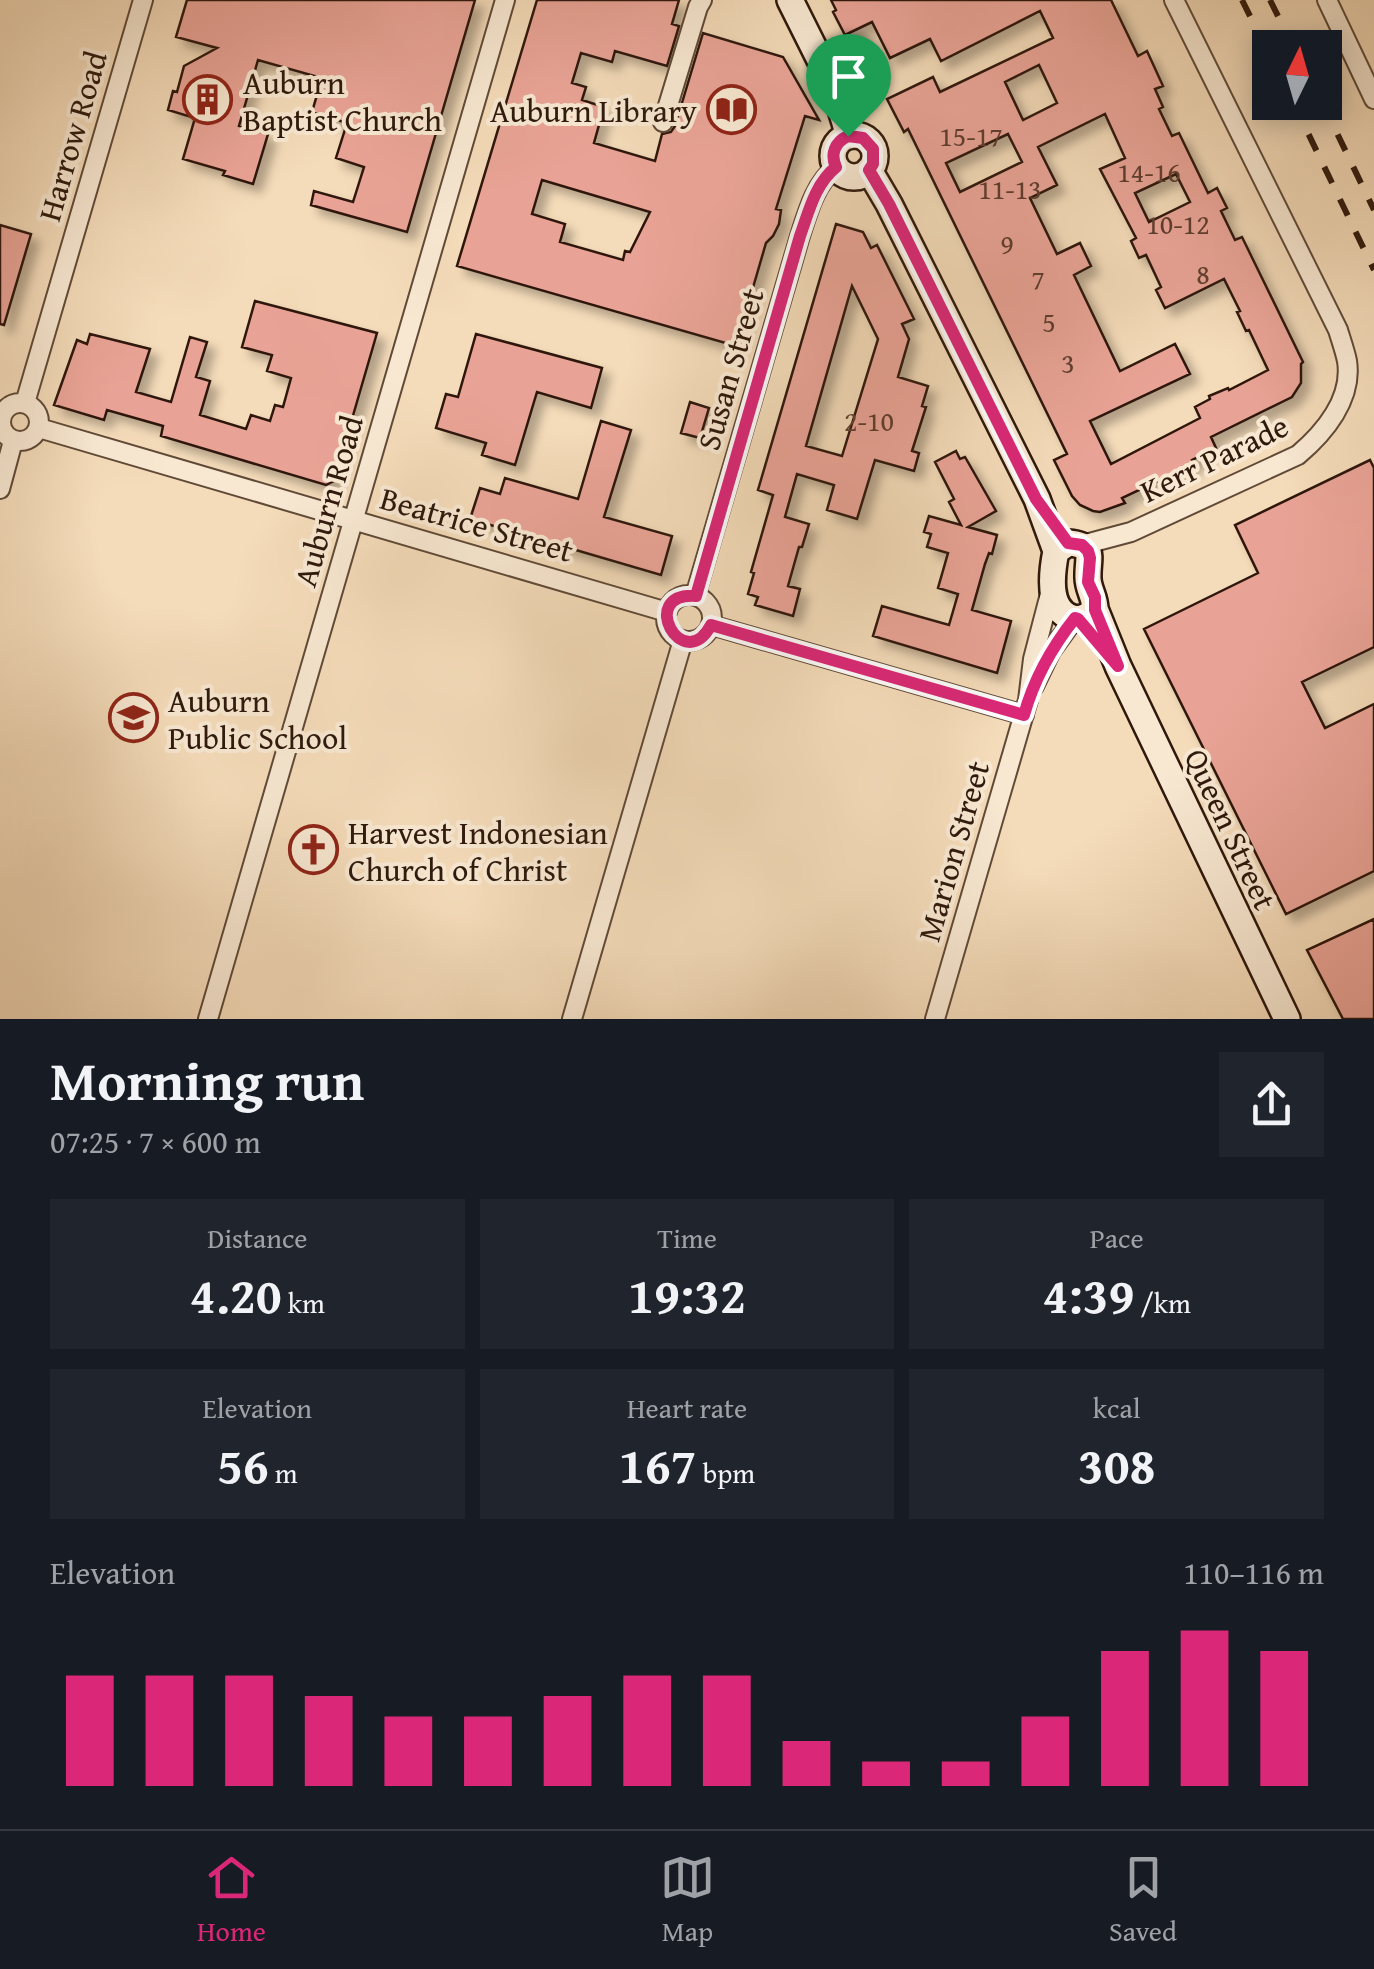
<!DOCTYPE html>
<meta charset="utf-8">
<style>
:root{--surface:#171b24;--page:#20242c;--text:#f1f3f6;--muted:#9ea1a6;--line:#363941;--accent:#db2777}
body{margin:0;font-family:"Gentium Book Plus",serif;background:var(--page);color:var(--text);height:100vh;display:flex;flex-direction:column;font-size:38px;white-space:nowrap}
*{box-sizing:border-box;margin:0}
p{font-size:32px;color:var(--muted)}
.icon{flex:none;width:55px;height:55px;fill:none;stroke:currentColor;stroke-width:2;stroke-linecap:round;stroke-linejoin:round}
.map{position:relative;height:1019px;overflow:hidden}
.details{display:flex;flex-direction:column;background:var(--surface);flex:1}
.details>*{flex:none}
.needle{width:65px;rotate:5deg}
.controls{position:absolute;left:1252px;top:30px;display:grid;gap:20px}
.controls a{display:grid;place-items:center;width:90px;height:90px;border-radius:0px;background:var(--surface);box-shadow:0 5px 25px #0003;font-size:50px}
.pin{position:absolute;display:grid;place-items:center;width:85px;height:85px;color:#fff;margin:-102px -42px;border-radius:50% 50% 50% 0;rotate:-45deg;box-shadow:0 0 10px #0007}
.pin .icon{rotate:45deg}
.round{display:grid;place-items:center;flex:none;width:105px;height:105px;border-radius:0px;background:var(--page)}
.head{display:flex;align-items:center;justify-content:space-between;height:170px;padding:0 50px}
h1{font-size:55px;font-weight:700;line-height:75px}
.stats{display:grid;grid-template-columns:repeat(3,1fr);gap:15px;height:170px;padding:10px 50px}
.stats div{display:grid;align-content:center;border-radius:0px;background:var(--page);text-align:center}
.stats b{font-size:50px;font-weight:700}
.stats small{font-size:28px;font-weight:400}
.stats p{font-size:28px}
.chart{height:280px;padding:20px 50px}
.chart p{display:flex;justify-content:space-between}
.chart svg{width:100%;height:180px;margin-top:10px;stroke:var(--accent);stroke-width:6}
.tab-bar{display:flex;justify-content:space-around;align-items:center;height:140px;border-top:2px solid var(--line);background:var(--surface);font-size:28px;color:var(--muted)}
.tab-bar a{display:grid;justify-items:center;gap:5px}
.tab-bar .selected{color:var(--accent)}
.map>svg:first-child{display:block}
.building{fill:#e9a396;stroke:#2f190c;stroke-width:2.5;fill-rule:evenodd;filter:url(#shadow)}
.lines{fill:none;stroke-linecap:round;stroke-linejoin:round}
.street-casing{stroke:#604a37;stroke-width:22}
.secondary-casing{stroke:#2f190c;stroke-width:30}
.street{stroke:#f8e8d2;stroke-width:18}
.secondary{stroke:#f8e8d2;stroke-width:25}
.rail{stroke:#2f190c;stroke-width:6;stroke-dasharray:18 18;stroke-linecap:butt}
.route-casing{stroke:#fff;stroke-width:20}
.route{stroke:#db2777;stroke-width:12}
.labels{text-anchor:middle;dominant-baseline:central;stroke-width:8;stroke-linejoin:round;paint-order:stroke}
.number-label{font-size:28px;fill:#5e3c2e}
.poi-label{font-size:32px;fill:#2f190c;stroke:#f8e8d2;text-anchor:start}
.street-label{font-size:32px;fill:#2f190c;stroke:#f8e8d2}
</style>
<div class="map">
<svg width="1374" height="1019" viewBox="0 0 1374 1019">
<defs>
<filter id="shadow"><feDropShadow dx="8" dy="8" stdDeviation="5" flood-color="#0004"/></filter>
</defs>
<rect width="100%" height="100%" fill="#f4dbb9"/>
<filter id="stains"><feTurbulence type="fractalNoise" baseFrequency=".002" numOctaves="4"/><feColorMatrix values="0 0 0 0 .2 0 0 0 0 .09 0 0 0 0 .02 0 0 0 .5 -.17"/></filter>
<radialGradient id="worn" r=".72"><stop offset=".6" stop-color="#630" stop-opacity="0"/><stop offset="1" stop-color="#630" stop-opacity=".3"/></radialGradient>
<path class="building" d="M187,0H475L407,232L311,205L314,191L353,202L364,167L336,158L347,123L312,112L322,78L258,60L239,126L268,134L253,184L223,175L225,171L183,159L195,118L168,110L173,91L177,92L184,66L217,48L176,37Z
M537,0H679L672,24L679,26L667,66L615,51L612,62L581,53L572,83L586,87L582,100L604,107L594,143L655,161L662,134L671,132L675,126L703,33L783,57L819,120L805,116L776,209L781,210L779,224L773,236L766,243L736,346L457,266ZM542,180L650,212L630,252L625,251L623,260L560,242L565,224L532,214Z
M831,0H1111L1138,56L1147,51L1163,86L1155,89L1163,107L1159,109L1172,136L1179,133L1208,193L1217,188L1227,208L1221,211L1235,240L1242,237L1303,362L1301,364V383L1292,397L1211,437L1216,448L1192,460L1194,464L1122,498L1125,503L1100,512L1093,511L1080,505L1072,496L1054,460L1067,454L908,129L904,132L887,99L933,77L940,92L1053,38L1040,11L941,61L930,39L890,58L872,22L845,35L833,12L836,10ZM1039,65L1057,103L1023,120L1005,82ZM1105,114L1125,158L1100,169L1136,238L1131,241L1139,258L1146,255L1161,287L1156,290L1165,308L1224,279L1240,311L1237,312L1246,331L1249,330L1268,370L1229,390L1228,388L1209,396L1210,399L1195,407L1200,418L1111,464L1090,421L1190,374L1175,344L1120,371L1074,275L1091,266L1080,243L1057,254L1030,198L1057,185L1038,147ZM1008,134L1022,162L960,192L946,163ZM1176,174L1190,202L1149,222L1135,193Z
M836,224L863,232L871,248L877,245L914,319L902,324L909,339L898,377L928,386L922,406L926,407L912,451L919,453L914,471L875,460L857,519L827,510L834,485L797,474L785,517L809,524L802,547H799L788,586L800,589L793,616L755,605L758,597L748,594L754,573L751,572L773,495L758,490ZM852,286L878,339L842,456L806,446Z
M0,225L31,234L4,325L0,324Z
M255,301L377,333L334,481L326,485L161,436L163,426L107,410L104,420L54,405L77,340L87,344L90,334L150,349L136,392L171,402L190,337L207,342L196,377L210,381L200,415L246,429L251,415L270,421L275,405L283,407L291,378L267,371L272,355L242,347Z
M476,334L602,368L591,408L537,392L515,465L482,455L486,443L436,428L446,394L458,397Z
M690,402L709,408L700,438L681,433Z
M601,421L631,430L604,517L672,536L661,575L470,519L480,488L500,494L505,478L578,499Z
M956,451L960,459L965,457L996,511L968,527L997,535L992,554L989,553L985,564L972,610L1011,621L997,673L873,636L882,606L949,625L958,594L938,588L948,553L927,547L931,534L924,532L929,516L961,525L949,502L954,499L935,462Z
M1370,460L1374,468V647L1302,682L1325,728L1374,704V871L1286,914L1144,629L1258,573L1235,525Z
M1374,919V1019H1343L1307,950Z"/>
<g class="lines">
<defs>
<path id="street" d="M1327,0L1374,99
M663,122L698,7L702,0
M1 422a19 19 0 1 1 38 0a19 19 0 1 1-38 0Z
M25,403L143,0
M39,428L667,612
M0,489L13,441
M1082,545L1131,532L1298,455C1324,433 1353,399 1347,361C1345,351 1341,340 1338,330L1174,0
M666 618a23 23 0 1 1 46 0a23 23 0 1 1-46 0Z
M695,596L800,236C808,211 815,184 836,167
M711,625L1024,715
M1034,686L1051,651L1075,618
M208,1019L505,0
M572,1019L683,640
M935,1019L1028,700L1033,659L1051,590"/>
<path id="secondary" d="M790,0L835,90L849,136
M833 156a21 21 0 1 1 42 0a21 21 0 1 1-42 0Z
M869,170L889,204L1037,499L1056,551
M1068,543C1097,545 1087,558 1088,578C1088,589 1095,597 1095,609C1088,616 1083,620 1073,618C1046,611 1052,571 1056,551Z
M1095,609L1118,666L1287,1019"/>
</defs>
<use href="#street" class="street-casing"/>
<use href="#secondary" class="secondary-casing"/>
<use href="#street" class="street"/>
<use href="#secondary" class="secondary"/>
<path class="rail" d="M1242,0L1270,56
M1270,0L1294,48
M1293,102L1374,270
M1322,102L1374,210"/>
</g>
<g class="lines">
<defs>
<path id="route" d="M848,136L863,138L873,149V164L869,170L889,204L1036,499L1068,543L1082,545L1088,551L1090,558L1088,582L1095,597V610L1118,666L1078,619L1075,618C1052,647 1034,679 1024,715L711,625C683,677 636,592 696,596L800,236C809,211 815,184 836,167C830,154 835,142 848,136Z"/>
</defs>
<use href="#route" class="route-casing"/>
<use href="#route" class="route"/>
</g>
<defs>
<symbol id="building-ring" viewBox="-11 -11 22 22"><circle r="9.5" fill="#f8e8d2" stroke="#8f2418" stroke-width="1.5"/><path d="M-4-6H4V6H1V3H-1V6H-4ZM-2.5-4.3h1.7v1.8h-1.7ZM.8-4.3h1.7v1.8H.8ZM-2.5-1h1.7V.8h-1.7ZM.8-1h1.7V.8H.8Z" fill="#8f2418"/></symbol>
<symbol id="library-ring" viewBox="-11 -11 22 22"><circle r="9.5" fill="#f8e8d2" stroke="#8f2418" stroke-width="1.5"/><path d="M-6-4Q-3-5.5-.7-3.5V5Q-3 3-6 4ZM6-4Q3-5.5 .7-3.5V5Q3 3 6 4Z" fill="#8f2418"/></symbol>
<symbol id="school-ring" viewBox="-11 -11 22 22"><circle r="9.5" fill="#f8e8d2" stroke="#8f2418" stroke-width="1.5"/><path d="M0-5L7-2L0 1L-7-2ZM-4 1L0 2.5L4 1V4Q0 6-4 4Z" fill="#8f2418"/></symbol>
<symbol id="church-ring" viewBox="-11 -11 22 22"><circle r="9.5" fill="#f8e8d2" stroke="#8f2418" stroke-width="1.5"/><path d="M-1.2-6h2.4v3.5h3.3v2.4h-3.3V6h-2.4V-.1h-3.3v-2.4h3.3Z" fill="#8f2418"/></symbol>
</defs>
<g fill-rule="evenodd">
<use href="#building-ring" x="180" y="72" width="55" height="55"/>
<use href="#library-ring" x="704" y="82" width="55" height="55"/>
<use href="#school-ring" x="106" y="690" width="55" height="55"/>
<use href="#church-ring" x="286" y="822" width="55" height="55"/>
</g>
<g class="labels">
<g class="number-label">
<text x="971" y="135">15-17</text>
<text x="1149" y="171">14-16</text>
<text x="1010" y="188">11-13</text>
<text x="1178" y="223">10-12</text>
<text x="1007" y="243">9</text>
<text x="1203" y="273">8</text>
<text x="1038" y="278">7</text>
<text x="1049" y="321">5</text>
<text x="1068" y="362">3</text>
<text x="869" y="420">2-10</text>
</g>
<g class="poi-label">
<text x="243" y="82">Auburn<tspan x="243" dy="37">Baptist Church</tspan></text>
<text x="697" y="110" text-anchor="end">Auburn Library</text>
<text x="168" y="700">Auburn<tspan x="168" dy="37">Public School</tspan></text>
<text x="348" y="832">Harvest Indonesian<tspan x="348" dy="37">Church of Christ</tspan></text>
</g>
<g class="street-label">
<text transform="translate(72 136) rotate(-74)">Harrow Road</text>
<text transform="translate(730 369) rotate(-74)">Susan Street</text>
<text transform="translate(1214 458) rotate(-26)">Kerr Parade</text>
<text transform="translate(328 501) rotate(-74)">Auburn Road</text>
<text transform="translate(477 524) rotate(16)">Beatrice Street</text>
<text transform="translate(1231 829) rotate(65)">Queen Street</text>
<text transform="translate(953 851) rotate(-74)">Marion Street</text>
</g>
</g>
<rect width="100%" height="100%" filter="url(#stains)"/>
<rect width="100%" height="100%" fill="url(#worn)"/>
</svg>
<div class="controls">
<a><svg class="needle" viewBox="-14 -14 28 28"><path d="M0-13l5 13h-10z" fill="#e53935"/><path d="M0 13l5-13h-10z" fill="#9ea1a6"/></svg></a>
</div>
<div class="pin" style="left:848px;top:136px;background:#1e9e55"><svg class="icon" aria-label="arrive" viewBox="0 0 24 24"><path d="M6 21V4h12l-3 4 3 4H6"/></svg></div>
</div>
<section class="details">
<div class="head"><div><h1>Morning run</h1><p>07:25 · 7 × 600 m</p></div><a class="round"><svg class="icon" aria-label="share" viewBox="0 0 24 24"><path d="M12 15V3M7 8l5-5 5 5M5 13v7h14v-7"/></svg></a></div>
<div class="stats">
<div><p>Distance</p><b>4.20<small> km</small></b></div>
<div><p>Time</p><b>19:32</b></div>
<div><p>Pace</p><b>4:39<small> /km</small></b></div>
</div>
<div class="stats">
<div><p>Elevation</p><b>56<small> m</small></b></div>
<div><p>Heart rate</p><b>167<small> bpm</small></b></div>
<div><p>kcal</p><b>308</b></div>
</div>
<div class="chart"><p><span>Elevation</span>110–116 m</p>
<svg viewBox="0 0 160 44" preserveAspectRatio="none"><path d="M5 44V17M15 44V17M25 44V17M35 44V22M45 44V27M55 44V27M65 44V22M75 44V17M85 44V17M95 44V33M105 44V38M115 44V38M125 44V27M135 44V11M145 44V6M155 44V11"/></svg>
</div>
</section>
<nav class="tab-bar">
<a class="selected"><svg class="icon" aria-label="home" viewBox="0 0 24 24"><path d="M3 11l9-7 9 7M6 9v11h12V9"/></svg>Home</a>
<a><svg class="icon" aria-label="map" viewBox="0 0 24 24"><path d="M3 6l6-2 6 2 6-2v14l-6 2-6-2-6 2zM9 4v14M15 6v14"/></svg>Map</a>
<a><svg class="icon" aria-label="saved" viewBox="0 0 24 24"><path d="M7 4h10v16l-5-4-5 4z"/></svg>Saved</a>
</nav>
